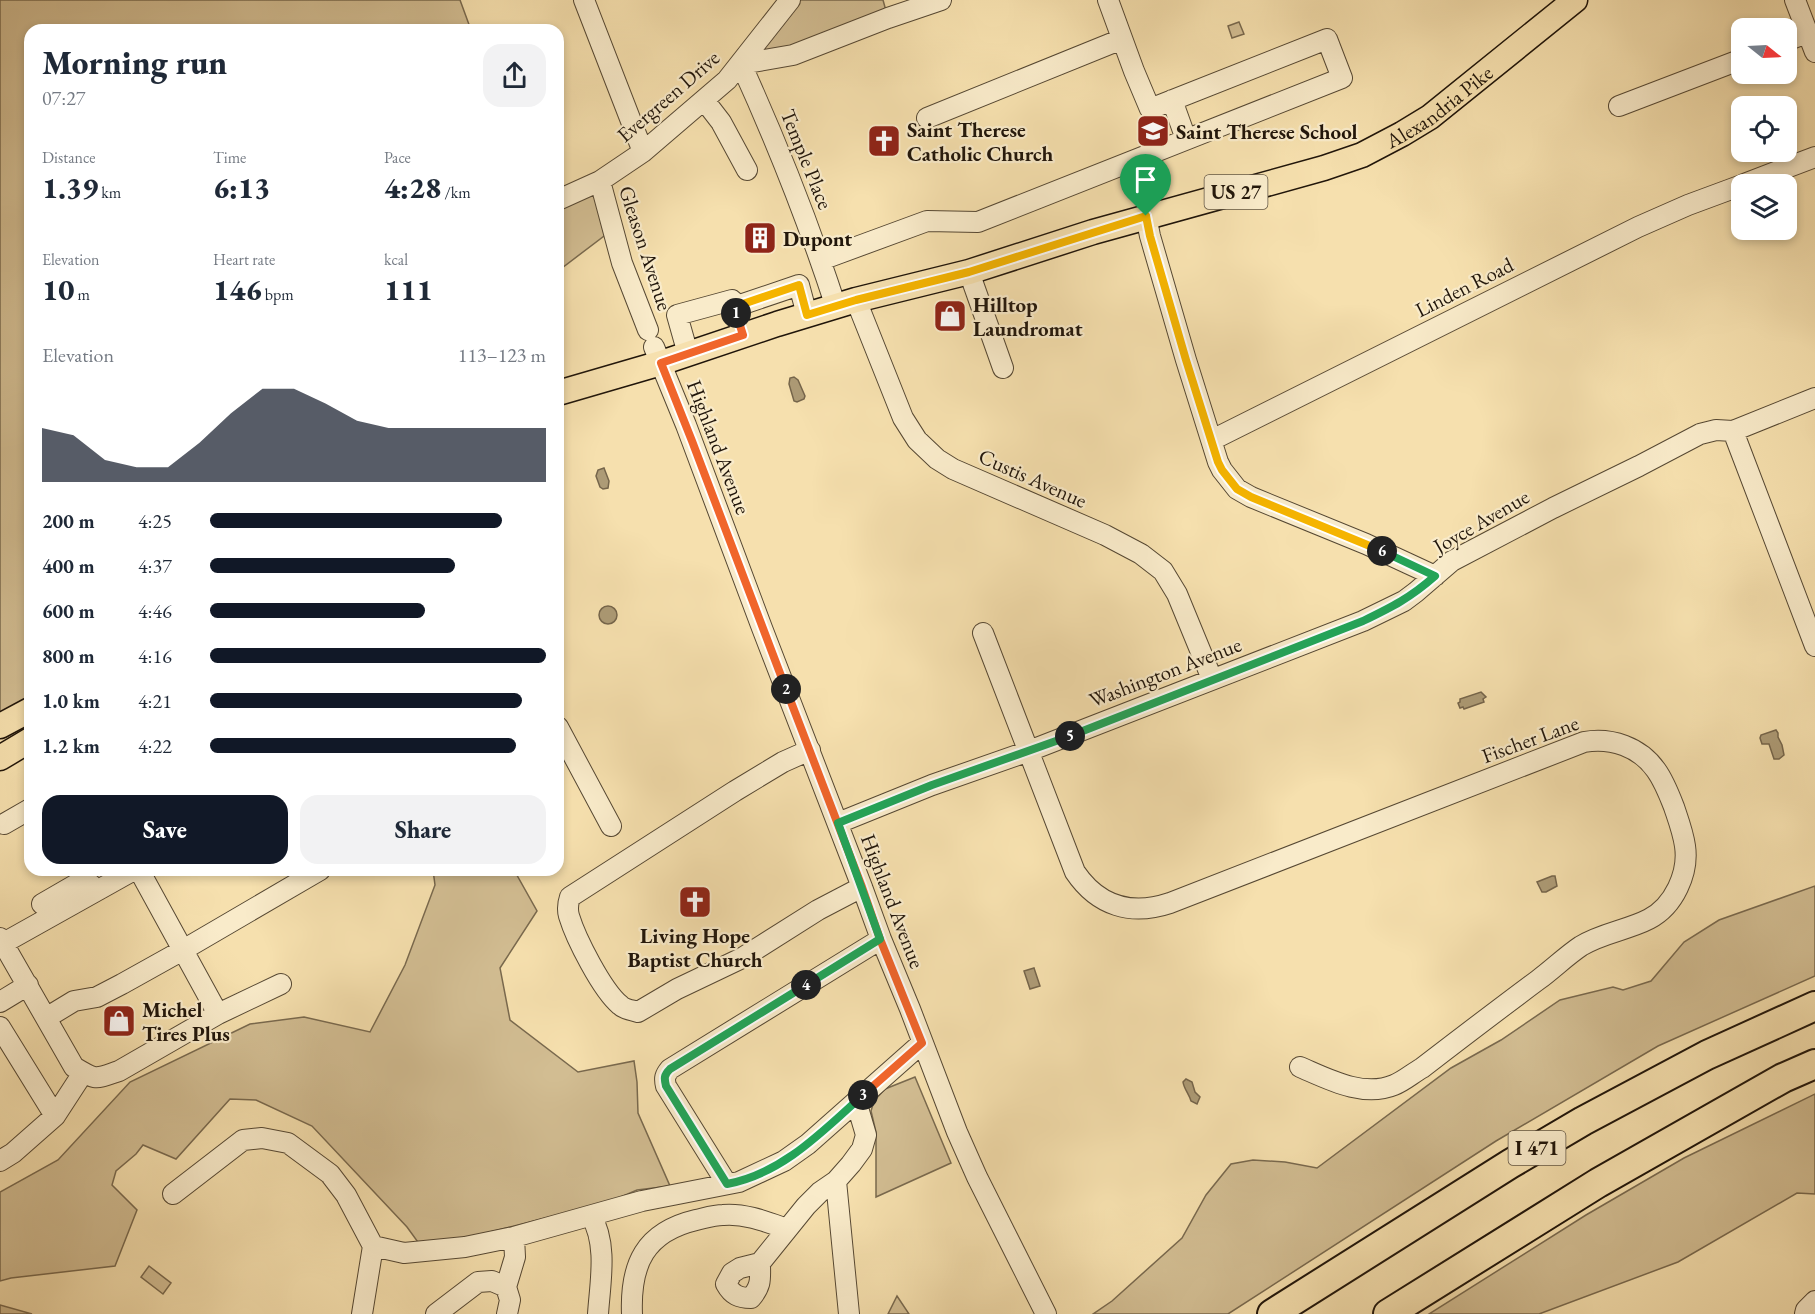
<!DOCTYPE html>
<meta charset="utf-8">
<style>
:root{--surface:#fff;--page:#f2f2f3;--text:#1f2937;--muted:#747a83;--accent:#111827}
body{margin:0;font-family:"EB Garamond",serif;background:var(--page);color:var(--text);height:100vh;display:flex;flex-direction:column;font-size:22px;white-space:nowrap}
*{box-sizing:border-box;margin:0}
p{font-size:20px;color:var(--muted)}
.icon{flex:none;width:33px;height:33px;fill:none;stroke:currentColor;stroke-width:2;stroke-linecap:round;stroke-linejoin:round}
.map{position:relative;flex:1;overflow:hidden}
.drawer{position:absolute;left:24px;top:24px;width:540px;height:852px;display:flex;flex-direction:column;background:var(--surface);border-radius:18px;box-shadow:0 3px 9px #0003}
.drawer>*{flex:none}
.needle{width:39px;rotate:108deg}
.controls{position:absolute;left:1731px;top:18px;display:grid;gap:12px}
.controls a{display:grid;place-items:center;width:66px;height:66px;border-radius:12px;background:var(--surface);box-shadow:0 3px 9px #0003;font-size:30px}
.pin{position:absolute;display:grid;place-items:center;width:51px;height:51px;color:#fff;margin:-62px -26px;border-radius:50% 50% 50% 0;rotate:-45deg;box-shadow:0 0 6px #0007}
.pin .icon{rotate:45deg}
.km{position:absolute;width:30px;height:30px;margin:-15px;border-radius:50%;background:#222;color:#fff;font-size:16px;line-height:30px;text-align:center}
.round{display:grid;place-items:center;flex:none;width:63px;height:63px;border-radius:18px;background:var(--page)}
.overview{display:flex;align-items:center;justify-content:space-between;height:102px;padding:0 18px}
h1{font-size:33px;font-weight:800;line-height:45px}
.stats{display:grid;grid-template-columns:repeat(3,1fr);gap:9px;height:102px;padding:6px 18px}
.stats div{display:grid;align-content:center}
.stats b{font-size:30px;font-weight:800}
.stats small{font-size:16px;font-weight:400}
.stats p{font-size:16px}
.chart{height:168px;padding:12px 18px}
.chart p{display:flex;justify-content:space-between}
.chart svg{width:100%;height:108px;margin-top:6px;fill:var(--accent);opacity:.7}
.action{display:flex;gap:12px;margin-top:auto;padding:12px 18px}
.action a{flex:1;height:69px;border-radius:18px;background:var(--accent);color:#fff;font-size:24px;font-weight:800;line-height:69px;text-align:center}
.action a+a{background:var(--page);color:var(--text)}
ul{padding:0 18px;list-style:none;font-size:20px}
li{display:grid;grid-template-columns:96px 72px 1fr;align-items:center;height:45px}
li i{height:15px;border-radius:8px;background:var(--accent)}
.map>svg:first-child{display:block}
.green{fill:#d2bd92;stroke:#79694e;stroke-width:1.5}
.water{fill:#ad9b76;stroke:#75654b;stroke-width:1.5}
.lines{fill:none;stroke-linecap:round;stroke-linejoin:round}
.minor-casing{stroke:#564833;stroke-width:22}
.major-casing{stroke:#20150a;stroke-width:27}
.highway-casing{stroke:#20150a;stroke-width:32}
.minor{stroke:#f9ebca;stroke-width:20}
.major{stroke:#f6e0ae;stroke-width:24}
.highway{stroke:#f6e0ae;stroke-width:28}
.split-1-casing{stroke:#fff;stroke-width:12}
.split-2-casing{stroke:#fff;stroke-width:12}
.split-3-casing{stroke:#fff;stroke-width:12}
.split-4-casing{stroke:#fff;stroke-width:12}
.split-5-casing{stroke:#fff;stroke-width:12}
.split-6-casing{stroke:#fff;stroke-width:12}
.split-7-casing{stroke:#fff;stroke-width:12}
.split-1{stroke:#f5b400;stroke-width:8}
.split-2{stroke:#f0652b;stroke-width:8}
.split-3{stroke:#f0652b;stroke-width:8}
.split-4{stroke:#22a559;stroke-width:8}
.split-5{stroke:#22a559;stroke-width:8}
.split-6{stroke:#22a559;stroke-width:8}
.split-7{stroke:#f5b400;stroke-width:8}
.labels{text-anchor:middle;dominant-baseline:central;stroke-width:4.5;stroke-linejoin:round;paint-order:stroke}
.shield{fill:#f9ebca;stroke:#615544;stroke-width:1.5}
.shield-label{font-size:20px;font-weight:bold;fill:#20150a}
.street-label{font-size:21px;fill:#20150a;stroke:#f9ebca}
.poi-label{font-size:21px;font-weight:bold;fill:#20150a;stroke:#f9ebca;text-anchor:start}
</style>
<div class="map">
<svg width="1815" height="1314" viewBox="0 0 1815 1314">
<rect width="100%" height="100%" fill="#f6e0ae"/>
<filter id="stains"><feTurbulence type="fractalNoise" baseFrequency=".00333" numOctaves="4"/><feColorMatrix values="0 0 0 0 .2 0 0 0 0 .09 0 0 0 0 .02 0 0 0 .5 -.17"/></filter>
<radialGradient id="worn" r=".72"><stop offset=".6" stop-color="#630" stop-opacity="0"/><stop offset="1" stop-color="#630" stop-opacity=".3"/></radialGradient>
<path class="green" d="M0,0H460L471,30H30V710L0,724Z
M790,0H883L888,18L741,64Z
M1239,22L1244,34L1232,38L1228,26Z
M600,181L612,230L558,271V200Z
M433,870H514L537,911L500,968L510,1020L578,1072L634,1061L637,1082L638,1113L670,1186L637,1190L609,1202L466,1238L420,1245L407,1227L312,1126L256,1100L230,1099L176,1159L143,1145L136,1154L116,1171L112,1185L137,1210L115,1266L11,1278L0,1281V1192L58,1160L130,1082L250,1024L304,1017L370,1032L405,965L435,885Z
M1815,886V976L1658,1046L1496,1141L1228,1314H1093L1112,1301L1182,1238L1206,1195L1231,1164L1253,1160L1285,1162L1317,1168L1451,1068L1501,1040L1560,1000L1613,987L1623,990L1651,981L1684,942L1719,920Z
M915,1077L951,1163L876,1197V1132L871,1111L874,1101L885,1089Z
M1815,1094V1194L1797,1193L1678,1262L1539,1314H1429L1586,1215L1684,1158Z
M149,1266L171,1283L163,1294L141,1277Z
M897,1296L909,1314H888Z
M0,1305L32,1314H0Z"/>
<path class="water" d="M794,377L798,380L805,396L804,399L797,402L794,401L789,384L790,378Z
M604,468L609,481L608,488L603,489L600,487L596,476L598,470Z
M599 615a9 9 0 1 1 18 0a9 9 0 1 1-18 0Z
M1481,692L1486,697L1483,699L1484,702L1464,709L1463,707L1460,708L1458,703L1460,702V699Z
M1776,730L1778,733V737L1782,745L1784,755L1779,759H1774L1769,744H1762L1760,738L1761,735Z
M1552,876H1555L1557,886L1546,892H1542L1537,882Z
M1034,968L1040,986L1030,989L1024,971Z
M1186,1079L1192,1082L1195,1092L1200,1097L1197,1104L1191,1101C1189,1094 1184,1089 1183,1082Z"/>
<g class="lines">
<defs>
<path id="minor" d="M584,0L643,152
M1795,0L1815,52
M1786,41L1807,33
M741,64C777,143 809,224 836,307
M741,64L793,55L888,18L941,0
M704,100L721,122L747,170
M1172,100L1186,139
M1619,106L1742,59
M927,118L1122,39
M600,181L622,263L648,330
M1744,184L1815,157
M558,200L600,181L643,152L727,80L790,0
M1146,216L1150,236L1186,360L1218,462L1222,470L1237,489L1251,497L1366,544L1435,576
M821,260L927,221L978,222L1342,78L1327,39L1150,109L1134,71L1108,0
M969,272L1003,368
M856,300L903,418L917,440L937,459L953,469L1105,535L1141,554L1163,571L1177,594L1212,679
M734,307L799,285L807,315
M654,347L686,425L762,628L862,887L881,939L910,1009L957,1132L977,1177L1046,1314
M688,354L677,315L732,300L743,335
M1733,431L1815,646
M1212,440L1638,227L1688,205L1742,185
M983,633L1075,872C1098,906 1131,916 1170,903L1584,742C1611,737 1640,747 1656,770C1664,781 1669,794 1674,807C1678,819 1683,832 1685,846C1689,873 1674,906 1649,919C1628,930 1602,933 1581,946C1566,956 1553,969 1538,980C1499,1009 1461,1038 1422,1068C1413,1073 1404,1081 1394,1085C1363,1098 1328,1079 1300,1067
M558,727L611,826
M810,750L783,762L735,791L570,897C568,903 567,909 569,916C576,939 602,990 620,1005C625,1010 632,1010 638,1012L677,989L742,958L818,910L862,887
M838,823L932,785L1029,751L1363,621L1404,601L1416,592L1452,561L1553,508L1639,466L1700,434L1716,430L1733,431L1815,398
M4,824L30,809
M42,904L80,882H88L97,890
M0,938L74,1067C97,1081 95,1079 119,1071L218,1014L139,870
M0,945L134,870
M0,1002L28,985
M218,1014L281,984
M46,1018L74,1001L97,997L122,984L183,950L320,870
M0,1027L55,1116L83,1073
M0,1161L13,1153L55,1116
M836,1181L849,1314
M727,1184L666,1086C664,1078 665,1075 670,1069L881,939
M173,1194L243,1140L262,1138L288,1143L330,1174L346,1195L373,1246L404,1253L465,1247L514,1237L642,1201L739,1182L784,1161L808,1144L922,1043
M591,1216C608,1244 600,1283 598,1314
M760,1263C760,1279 762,1285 751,1298C739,1298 732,1295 726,1284L732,1273L740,1268L760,1263L806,1206L820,1192L836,1181L851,1164L862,1149L866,1135L856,1101
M362,1314L373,1246
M436,1314L478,1282L492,1281L506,1287
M507,1314L510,1300L506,1287L515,1257L514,1237
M632,1314C630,1264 645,1232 696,1220C705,1218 714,1215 723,1215C745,1213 767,1222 787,1229
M1805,1314L1806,1310L1815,1301"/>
<g id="major">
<path id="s1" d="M558,393L661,363L777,324L856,300L969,272L1093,232L1324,168L1362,155L1402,134L1430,117L1575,0"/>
<path d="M0,726L30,710"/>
<path d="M0,758L30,740"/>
</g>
<path id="highway" d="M1272,1314L1510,1164L1583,1121L1707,1055L1815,1006
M1388,1314L1598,1183L1783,1078L1815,1064"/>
</defs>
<use href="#minor" class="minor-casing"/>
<use href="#major" class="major-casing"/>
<use href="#highway" class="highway-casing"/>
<use href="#minor" class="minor"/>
<use href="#major" class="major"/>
<use href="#highway" class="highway"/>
</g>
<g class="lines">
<defs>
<path id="split-1" d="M736,313L734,307L799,285L807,315L856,300L969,272L1146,216"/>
<path id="split-2" d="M736,313L743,335L661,363L692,441L786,689"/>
<path id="split-3" d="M786,689L862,887L880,939L922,1043L863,1095"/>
<path id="split-4" d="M806,985L670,1069C664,1075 664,1078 666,1086L727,1184C782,1174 823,1131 863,1095"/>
<path id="split-5" d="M806,985L880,939L838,823L932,785L1070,736"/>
<path id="split-6" d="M1070,736L1363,621C1392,607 1410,598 1435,576L1382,551"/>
<path id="split-7" d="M1146,216L1150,236L1186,360L1218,462L1222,470L1237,489L1251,497L1382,551"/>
</defs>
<use href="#split-1" class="split-1-casing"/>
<use href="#split-2" class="split-2-casing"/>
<use href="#split-3" class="split-3-casing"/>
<use href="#split-4" class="split-4-casing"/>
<use href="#split-5" class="split-5-casing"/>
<use href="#split-6" class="split-6-casing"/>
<use href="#split-7" class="split-7-casing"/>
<use href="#split-1" class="split-1"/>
<use href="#split-2" class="split-2"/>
<use href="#split-3" class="split-3"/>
<use href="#split-4" class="split-4"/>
<use href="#split-5" class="split-5"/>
<use href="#split-6" class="split-6"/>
<use href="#split-7" class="split-7"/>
</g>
<defs>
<symbol id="school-square" viewBox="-11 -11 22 22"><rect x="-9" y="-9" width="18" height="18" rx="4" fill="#8f2418" stroke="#f9ebca"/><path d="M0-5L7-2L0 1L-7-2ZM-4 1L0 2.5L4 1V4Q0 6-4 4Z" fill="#fff"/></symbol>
<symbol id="church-square" viewBox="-11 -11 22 22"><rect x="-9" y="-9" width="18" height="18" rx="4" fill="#8f2418" stroke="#f9ebca"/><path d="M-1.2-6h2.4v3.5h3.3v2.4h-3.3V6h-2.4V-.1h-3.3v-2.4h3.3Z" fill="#fff"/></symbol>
<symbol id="building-square" viewBox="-11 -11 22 22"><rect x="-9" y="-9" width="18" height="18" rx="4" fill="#8f2418" stroke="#f9ebca"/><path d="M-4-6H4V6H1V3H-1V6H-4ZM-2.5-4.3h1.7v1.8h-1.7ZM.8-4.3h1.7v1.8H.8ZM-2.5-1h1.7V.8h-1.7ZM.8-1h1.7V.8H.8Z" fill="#fff"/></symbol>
<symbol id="shop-square" viewBox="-11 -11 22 22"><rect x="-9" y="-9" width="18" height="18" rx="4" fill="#8f2418" stroke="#f9ebca"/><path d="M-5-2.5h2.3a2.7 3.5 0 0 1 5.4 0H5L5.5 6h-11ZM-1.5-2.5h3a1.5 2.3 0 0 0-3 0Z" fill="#fff"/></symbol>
</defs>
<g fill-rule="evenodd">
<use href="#school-square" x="1134" y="112" width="38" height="38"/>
<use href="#church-square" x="865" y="122" width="38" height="38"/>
<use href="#building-square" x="741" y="219" width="38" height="38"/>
<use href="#shop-square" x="931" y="297" width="38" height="38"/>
<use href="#church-square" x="676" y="883" width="38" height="38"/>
<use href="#shop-square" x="100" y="1002" width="38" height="38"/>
</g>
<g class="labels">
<g class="shield">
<rect x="1204.5" y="175" width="63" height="34" rx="4.5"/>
<rect x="1508.5" y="1131" width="57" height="34" rx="4.5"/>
</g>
<g class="shield-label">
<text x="1236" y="192">US 27</text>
<text x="1537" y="1148">I 471</text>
</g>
<g class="street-label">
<text transform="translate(668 96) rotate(-41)">Evergreen Drive</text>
<text stroke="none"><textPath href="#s1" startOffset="930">Alexandria Pike</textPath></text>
<text transform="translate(807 159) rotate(68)">Temple Place</text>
<text transform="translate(646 248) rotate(72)">Gleason Avenue</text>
<text transform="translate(1464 287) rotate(-27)">Linden Road</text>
<text transform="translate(719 447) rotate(69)">Highland Avenue</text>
<text transform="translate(1033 478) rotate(24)">Custis Avenue</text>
<text transform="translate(1481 521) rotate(-30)">Joyce Avenue</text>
<text transform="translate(1165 672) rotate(-21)">Washington Avenue</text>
<text transform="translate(1530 739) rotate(-20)">Fischer Lane</text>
<text transform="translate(893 901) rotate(69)">Highland Avenue</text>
</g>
<g class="poi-label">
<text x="907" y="129">Saint Therese<tspan x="907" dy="24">Catholic Church</tspan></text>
<text x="1176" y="131">Saint Therese School</text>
<text x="783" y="238">Dupont</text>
<text x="973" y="304">Hilltop<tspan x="973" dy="24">Laundromat</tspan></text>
<text x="695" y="935" text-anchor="middle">Living Hope<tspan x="695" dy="24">Baptist Church</tspan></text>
<text x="142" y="1009">Michel<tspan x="142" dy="24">Tires Plus</tspan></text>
</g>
</g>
<rect width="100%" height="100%" filter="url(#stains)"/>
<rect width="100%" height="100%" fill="url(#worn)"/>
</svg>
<div class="controls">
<a><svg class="needle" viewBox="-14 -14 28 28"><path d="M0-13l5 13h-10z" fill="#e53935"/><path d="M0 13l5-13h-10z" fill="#747a83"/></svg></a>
<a><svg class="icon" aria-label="locate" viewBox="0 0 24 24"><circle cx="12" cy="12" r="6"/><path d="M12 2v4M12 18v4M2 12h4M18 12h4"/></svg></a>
<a><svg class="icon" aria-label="layers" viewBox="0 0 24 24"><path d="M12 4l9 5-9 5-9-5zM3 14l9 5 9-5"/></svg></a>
</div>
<div class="pin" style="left:1146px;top:216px;background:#1e9e55"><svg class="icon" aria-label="arrive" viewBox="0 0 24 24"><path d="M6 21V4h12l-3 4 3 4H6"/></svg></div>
<b class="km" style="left:736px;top:313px">1</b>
<b class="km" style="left:786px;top:689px">2</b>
<b class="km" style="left:863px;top:1095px">3</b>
<b class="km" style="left:806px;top:985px">4</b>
<b class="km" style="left:1070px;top:736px">5</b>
<b class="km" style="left:1382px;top:551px">6</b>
<section class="drawer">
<div class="overview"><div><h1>Morning run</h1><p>07:27</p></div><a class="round"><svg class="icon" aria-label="share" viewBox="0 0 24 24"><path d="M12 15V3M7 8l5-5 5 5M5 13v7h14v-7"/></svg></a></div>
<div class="stats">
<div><p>Distance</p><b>1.39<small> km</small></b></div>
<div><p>Time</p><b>6:13</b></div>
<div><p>Pace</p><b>4:28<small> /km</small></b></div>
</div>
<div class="stats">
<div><p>Elevation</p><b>10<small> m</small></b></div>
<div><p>Heart rate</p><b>146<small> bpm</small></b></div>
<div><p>kcal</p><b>111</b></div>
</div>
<div class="chart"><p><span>Elevation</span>113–123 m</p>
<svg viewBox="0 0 160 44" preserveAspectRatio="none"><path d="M0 44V22L10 25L20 35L30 38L40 38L50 28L60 16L70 6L80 6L90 12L100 19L110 22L120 22L130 22L140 22L150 22L160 22V44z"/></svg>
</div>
<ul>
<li><b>200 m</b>4:25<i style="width:87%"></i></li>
<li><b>400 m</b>4:37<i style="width:73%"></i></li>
<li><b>600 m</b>4:46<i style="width:64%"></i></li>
<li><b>800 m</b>4:16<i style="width:100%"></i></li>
<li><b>1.0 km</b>4:21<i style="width:93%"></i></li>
<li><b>1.2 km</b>4:22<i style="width:91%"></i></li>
</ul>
<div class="action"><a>Save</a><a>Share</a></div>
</section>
</div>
